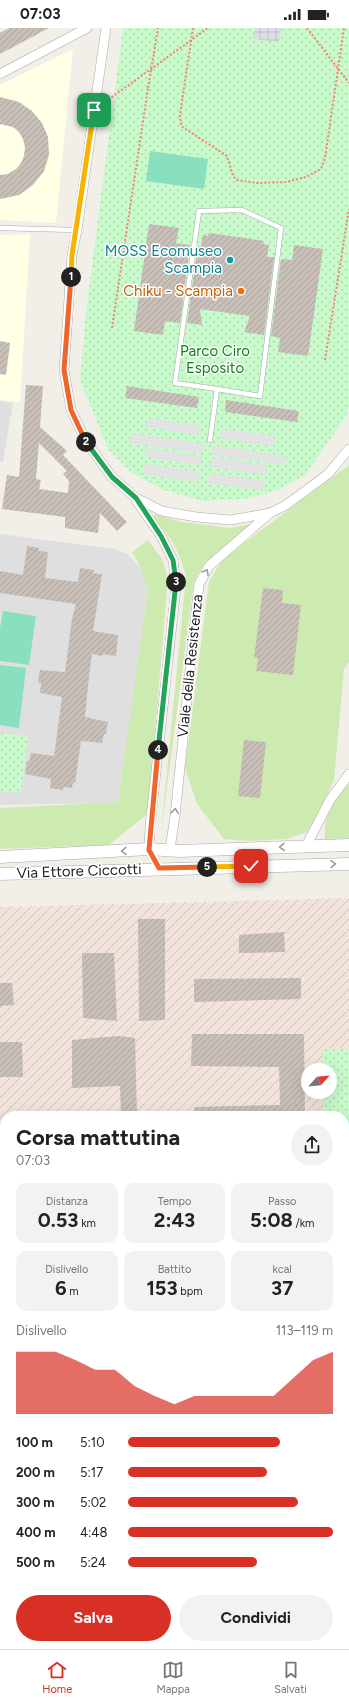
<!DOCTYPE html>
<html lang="it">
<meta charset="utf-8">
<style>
:root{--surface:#fff;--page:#f2f2f2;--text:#222;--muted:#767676;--line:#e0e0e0;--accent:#d93025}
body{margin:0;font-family:Figtree,sans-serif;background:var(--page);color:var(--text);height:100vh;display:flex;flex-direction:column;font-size:15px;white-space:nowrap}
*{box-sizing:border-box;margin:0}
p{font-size:13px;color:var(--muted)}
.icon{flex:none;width:22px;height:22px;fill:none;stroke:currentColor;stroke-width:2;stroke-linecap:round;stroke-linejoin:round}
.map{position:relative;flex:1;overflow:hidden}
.panel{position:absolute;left:0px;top:1083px;width:349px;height:538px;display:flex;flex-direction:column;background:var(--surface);border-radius:16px 16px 0 0;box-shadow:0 4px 16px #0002}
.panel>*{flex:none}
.needle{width:26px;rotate:63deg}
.controls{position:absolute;left:301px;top:1035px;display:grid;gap:8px}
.controls a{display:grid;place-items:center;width:36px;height:36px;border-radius:50%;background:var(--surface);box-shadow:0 4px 16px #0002;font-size:20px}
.pin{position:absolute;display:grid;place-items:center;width:34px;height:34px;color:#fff;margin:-17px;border-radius:8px;box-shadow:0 2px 6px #0006}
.km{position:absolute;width:20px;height:20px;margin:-10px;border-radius:50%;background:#222;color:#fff;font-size:11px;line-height:20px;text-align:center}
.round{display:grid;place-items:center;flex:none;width:42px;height:42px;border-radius:21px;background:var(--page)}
.headline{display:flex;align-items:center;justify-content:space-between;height:68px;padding:0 16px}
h1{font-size:22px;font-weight:700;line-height:30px}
.stats{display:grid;grid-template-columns:repeat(3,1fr);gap:6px;height:68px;padding:4px 16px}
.stats div{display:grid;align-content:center;border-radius:10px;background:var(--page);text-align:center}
.stats b{font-size:20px;font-weight:700}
.stats small{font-size:11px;font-weight:400}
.stats p{font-size:11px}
.chart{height:112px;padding:8px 16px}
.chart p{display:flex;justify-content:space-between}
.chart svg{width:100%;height:72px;margin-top:4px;fill:var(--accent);opacity:.7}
.action{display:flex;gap:8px;margin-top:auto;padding:8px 16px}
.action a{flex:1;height:46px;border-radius:24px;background:var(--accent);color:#fff;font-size:16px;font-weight:700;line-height:46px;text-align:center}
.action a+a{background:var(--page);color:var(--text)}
ul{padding:0 16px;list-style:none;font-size:13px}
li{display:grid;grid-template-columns:64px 48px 1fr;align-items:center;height:30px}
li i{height:10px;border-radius:5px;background:var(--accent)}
.status{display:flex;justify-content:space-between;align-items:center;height:28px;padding:0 20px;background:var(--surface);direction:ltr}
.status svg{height:11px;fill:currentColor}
.tabs{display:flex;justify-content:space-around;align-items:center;height:56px;border-top:1px solid var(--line);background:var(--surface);font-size:11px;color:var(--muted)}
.tabs a{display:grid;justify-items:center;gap:2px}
.tabs .on{color:var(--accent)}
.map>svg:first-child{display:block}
.residential{fill:#e0dfdf}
.education{fill:#ffffe5}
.military{fill:url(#military-furrows);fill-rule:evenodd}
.grass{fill:#cdebb0}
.park{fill:url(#park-dots)}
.pitch{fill:#88e0be}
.parking{fill:#e2e2e2}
.plaza{fill:url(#plaza-grid)}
.building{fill:url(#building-hatch);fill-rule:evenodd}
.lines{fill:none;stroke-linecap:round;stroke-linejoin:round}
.service-casing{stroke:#a9a9a9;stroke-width:5.5}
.minor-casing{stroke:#a9a9a9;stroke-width:10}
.tertiary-casing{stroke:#a9a9a9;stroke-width:13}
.primary-casing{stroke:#a06b00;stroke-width:16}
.path{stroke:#fa8072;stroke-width:2;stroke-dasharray:2 2;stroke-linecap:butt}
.service{stroke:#fff;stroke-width:4.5}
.minor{stroke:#fff;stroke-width:9}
.tertiary{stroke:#fff;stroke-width:12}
.primary{stroke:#fcd6a4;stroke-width:15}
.path-bridge{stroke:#fa8072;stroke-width:2;stroke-dasharray:2 2;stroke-linecap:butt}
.oneway{stroke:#9c9c9c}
.split-1-casing{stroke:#fff;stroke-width:8}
.split-2-casing{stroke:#fff;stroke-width:8}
.split-3-casing{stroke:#fff;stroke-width:8}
.split-4-casing{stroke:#fff;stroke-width:8}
.split-5-casing{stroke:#fff;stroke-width:8}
.split-6-casing{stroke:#fff;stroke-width:8}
.split-1{stroke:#f5b400;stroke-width:5}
.split-2{stroke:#f0652b;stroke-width:5}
.split-3{stroke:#22a559;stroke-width:5}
.split-4{stroke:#22a559;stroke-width:5}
.split-5{stroke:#f0652b;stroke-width:5}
.split-6{stroke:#f5b400;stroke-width:5}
.culture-dot{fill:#0f9aa8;stroke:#fff;stroke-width:1.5}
.food-dot{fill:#e8710a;stroke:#fff;stroke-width:1.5}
.labels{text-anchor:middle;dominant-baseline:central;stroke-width:3;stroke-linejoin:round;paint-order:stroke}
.culture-label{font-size:15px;fill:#0d838f;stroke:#fff;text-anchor:end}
.food-label{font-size:15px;fill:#c56008;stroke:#fff;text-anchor:end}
.park-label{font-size:15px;fill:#0c8416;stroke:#fff}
.street-label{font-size:15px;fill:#222;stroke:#fff}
</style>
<div class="status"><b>07:03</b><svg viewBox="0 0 49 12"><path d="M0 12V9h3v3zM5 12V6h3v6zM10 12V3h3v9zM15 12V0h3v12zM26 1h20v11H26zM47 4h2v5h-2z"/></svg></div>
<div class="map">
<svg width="349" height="1621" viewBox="0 0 349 1621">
<defs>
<pattern id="military-furrows" width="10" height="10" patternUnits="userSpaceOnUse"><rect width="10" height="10" fill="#f3e3dd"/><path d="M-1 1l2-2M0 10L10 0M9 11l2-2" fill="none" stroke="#d0c2bd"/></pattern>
<pattern id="park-dots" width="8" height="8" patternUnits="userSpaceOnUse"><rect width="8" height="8" fill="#c8facc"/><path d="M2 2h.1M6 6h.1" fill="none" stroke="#acd6af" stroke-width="1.8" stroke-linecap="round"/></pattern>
<pattern id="plaza-grid" width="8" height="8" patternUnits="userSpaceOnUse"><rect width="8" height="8" fill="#dddde8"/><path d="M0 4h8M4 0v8" fill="none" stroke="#bdbdc7"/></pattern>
<pattern id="building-hatch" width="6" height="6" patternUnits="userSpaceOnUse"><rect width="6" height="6" fill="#c7bfb8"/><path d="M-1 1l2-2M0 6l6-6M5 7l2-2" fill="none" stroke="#aba49e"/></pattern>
</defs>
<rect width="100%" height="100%" fill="#f2efe9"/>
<path class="residential" d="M0,373L13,375L3,434H0Z
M0,506L115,521L127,526L141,540L148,557L138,641L118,775L0,777Z"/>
<path class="education" d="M73,21L56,195L0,192V57Z
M30,206L20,374L0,372V207Z
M46,1616H303L307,1621H50Z"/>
<path class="military" d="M349,870V1502H344V1088H5V1508H0V879ZM308,1042H330V1064H308Z"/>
<path class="grass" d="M349,437V634L344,641L334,752L323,776L307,804L287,811L247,813L224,811L197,776L185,740L209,554L222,532L252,509Z
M154,486L182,494L230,500L250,496L204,536L194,553L161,805L186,548C178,522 173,511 154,491Z
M148,512L162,531L168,550L149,776L145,788L109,817L0,821V780L118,774L148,561L141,540L132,524Z
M349,756V810L325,811V797L331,774Z"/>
<path class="park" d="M123,0H349V380L345,390L305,447L276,463L244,471L203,473L164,462L132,445L108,421L80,352L86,284Z
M0,705L28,708L21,764H0Z
M322,1021H349V1345H344V1088H324L323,1064H330V1042H323Z"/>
<path class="pitch" d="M150,123L208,131L204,161L146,153Z
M3,583L36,588L29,637L0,633V600Z
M0,637L26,640L19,700L0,697Z
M344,1267H349V1316L344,1317Z"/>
<path class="parking" d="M147,390L200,397L199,407L146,399Z
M221,401L275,408L274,418L220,411Z
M131,405L204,416L202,425L130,415Z
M213,417L286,428L285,437L212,427Z
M147,420L202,428L201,437L145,429Z
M212,429L267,437L266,447L210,439Z
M144,436L200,444L198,454L143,446Z
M209,445L265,453L264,463L208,455Z"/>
<path class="plaza" d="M255,0H281L279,14L253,11Z"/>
<path class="building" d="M9,0H49L0,26V5Z
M0,69L19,74L32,83L42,95L48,109L49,127L44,143L33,157L19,167L0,171V147L8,146L16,141L21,135L24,128L25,119L23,111L19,104L13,99L0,96Z
M149,196L179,200L176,215L190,217L180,295L165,293L163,307L134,303Z
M209,205L264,213L263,216L269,217L267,229H274L264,307L244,304L250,288L200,281L202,297L187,295L198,218H201L203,207L208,208Z
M294,217L323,221L308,328L278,324L280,310L271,308L281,231L292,232Z
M0,313L10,315L6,347L0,346Z
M26,357L43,358L40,399L67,423L63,427L127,494L117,503L100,485L98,505L65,500V489L2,481L7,447L19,449ZM39,415L67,443L63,446L69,453L68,465L39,461L41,452L36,451Z
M127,358L199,369L197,380L125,370Z
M226,372L299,383L297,394L225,384Z
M27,518L39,520V523L48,524L45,550L78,554L80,540L94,542L93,545L102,546L93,603L118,607L116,628L103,626L102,628L92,626L89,648L85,689L108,694L106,706H104L102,715L81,713L75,755L73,754L72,760L63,759V762L50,760L51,751L25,746L27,733L29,734L31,725L54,728L62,669L40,665L41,655H38L40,642L65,644L72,591L76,576L0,565V543L23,547Z
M263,560L283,562L282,575L301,577L293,647L256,643L258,630H254Z
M244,712L266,714L260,770L238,768Z
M138,891H165V992L139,993Z
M284,904L285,924L239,925V907Z
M82,925H114L117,993L83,990Z
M301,950V971L194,974V951Z
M0,955H12L14,977L0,978Z
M192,1006H304L305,1088H194V1079L280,1077L279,1039L191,1038Z
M118,1008L135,1010L137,1088H121L120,1058L72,1060V1012Z
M0,1014H22L23,1049H0Z"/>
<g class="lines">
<defs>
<path id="service" d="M0,200L77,202
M210,412L217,361L260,368L281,200L242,182L199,183L175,355L217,361"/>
<path id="minor" d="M106,0L77,202L72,227L64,342L71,382L87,415L112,449L136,470L162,483L196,489L231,492L270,485L286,477L328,446L349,421
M0,46L87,0
M136,472L161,508L173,532L176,559L150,799L149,821
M306,818L330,772L349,746
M170,821L175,788L199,556L209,538L270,485"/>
<path id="tertiary" d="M0,829L149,821L179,823L349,817
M0,846L349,836"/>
<path id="primary" d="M344,1521H349
M0,1528L5,1527"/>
</defs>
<use href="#service" class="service-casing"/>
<use href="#minor" class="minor-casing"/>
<use href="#tertiary" class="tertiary-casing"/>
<use href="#primary" class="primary-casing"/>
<path class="path" d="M193,0L180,87L181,98L227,128L233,148L237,152L257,155L286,154L306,149L321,141L325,130L344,0
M307,0L349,55
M154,25L158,0
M105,74L208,0
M112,300L148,60
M325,332L349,181"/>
<use href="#service" class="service"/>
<use href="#minor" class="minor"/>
<use href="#tertiary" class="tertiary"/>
<use href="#primary" class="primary"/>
<path class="path-bridge" d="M148,60L154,25"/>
</g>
<defs><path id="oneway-chevron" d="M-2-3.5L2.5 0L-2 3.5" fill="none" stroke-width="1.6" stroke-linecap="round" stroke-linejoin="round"/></defs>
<g class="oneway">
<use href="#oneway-chevron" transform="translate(206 544) rotate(-60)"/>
<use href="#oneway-chevron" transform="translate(175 783) rotate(-84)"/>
<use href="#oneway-chevron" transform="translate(282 819) rotate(178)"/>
<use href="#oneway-chevron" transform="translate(124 823) rotate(177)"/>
<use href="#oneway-chevron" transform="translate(333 836) rotate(-1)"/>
</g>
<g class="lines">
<defs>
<path id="split-1" d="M71,249L72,227L94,82"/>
<path id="split-2" d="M71,249L64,342L71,382L86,414"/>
<path id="split-3" d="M86,414L112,449L136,470L161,508L173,532L176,554"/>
<path id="split-4" d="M158,722L176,554"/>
<path id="split-5" d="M158,722L149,822L159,840L207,839"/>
<path id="split-6" d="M207,839L251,838"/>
</defs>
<use href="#split-1" class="split-1-casing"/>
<use href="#split-2" class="split-2-casing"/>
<use href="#split-3" class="split-3-casing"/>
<use href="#split-4" class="split-4-casing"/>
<use href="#split-5" class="split-5-casing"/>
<use href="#split-6" class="split-6-casing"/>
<use href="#split-1" class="split-1"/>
<use href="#split-2" class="split-2"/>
<use href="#split-3" class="split-3"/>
<use href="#split-4" class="split-4"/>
<use href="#split-5" class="split-5"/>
<use href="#split-6" class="split-6"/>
</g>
<circle class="culture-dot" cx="230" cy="232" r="4"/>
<circle class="food-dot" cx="241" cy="263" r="4"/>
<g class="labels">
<g class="culture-label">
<text x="222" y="223">MOSS Ecomuseo<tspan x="222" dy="17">Scampia</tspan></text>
</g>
<g class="food-label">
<text x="233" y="263">Chiku - Scampia</text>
</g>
<g class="park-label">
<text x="215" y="323">Parco Ciro<tspan x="215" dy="17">Esposito</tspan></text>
</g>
<g class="street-label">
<text transform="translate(190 638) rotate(-84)">Viale della Resistenza</text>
<text transform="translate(79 843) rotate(-2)">Via Ettore Ciccotti</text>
</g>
</g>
</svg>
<div class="controls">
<a><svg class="needle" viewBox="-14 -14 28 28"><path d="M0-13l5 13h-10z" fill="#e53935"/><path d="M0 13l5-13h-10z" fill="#767676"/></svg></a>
</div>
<div class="pin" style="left:94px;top:82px;background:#1e9e55"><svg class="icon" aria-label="arrive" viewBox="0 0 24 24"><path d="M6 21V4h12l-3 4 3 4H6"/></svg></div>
<div class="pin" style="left:251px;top:838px;background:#d93025"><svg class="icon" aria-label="check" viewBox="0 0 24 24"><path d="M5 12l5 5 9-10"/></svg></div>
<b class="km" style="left:71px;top:249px">1</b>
<b class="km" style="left:86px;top:414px">2</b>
<b class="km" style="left:176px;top:554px">3</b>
<b class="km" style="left:158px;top:722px">4</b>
<b class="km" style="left:207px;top:839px">5</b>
<section class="panel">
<div class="headline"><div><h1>Corsa mattutina</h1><p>07:03</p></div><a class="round"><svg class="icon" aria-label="share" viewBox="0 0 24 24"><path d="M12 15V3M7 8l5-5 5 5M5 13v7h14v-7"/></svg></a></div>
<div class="stats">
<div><p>Distanza</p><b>0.53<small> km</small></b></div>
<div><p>Tempo</p><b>2:43</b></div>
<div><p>Passo</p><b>5:08<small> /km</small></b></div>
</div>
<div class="stats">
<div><p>Dislivello</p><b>6<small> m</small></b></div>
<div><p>Battito</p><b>153<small> bpm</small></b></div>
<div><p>kcal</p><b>37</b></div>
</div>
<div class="chart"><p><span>Dislivello</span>113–119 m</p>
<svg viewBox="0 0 160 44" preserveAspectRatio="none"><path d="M0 44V6L10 6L20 6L30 11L40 17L50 17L60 27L70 33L80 38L90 33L100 33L110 33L120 33L130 33L140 22L150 11L160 6V44z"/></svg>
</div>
<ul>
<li><b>100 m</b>5:10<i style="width:74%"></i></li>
<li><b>200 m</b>5:17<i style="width:68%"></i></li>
<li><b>300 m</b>5:02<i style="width:83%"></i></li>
<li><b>400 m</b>4:48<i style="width:100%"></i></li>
<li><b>500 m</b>5:24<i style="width:63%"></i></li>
</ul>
<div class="action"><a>Salva</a><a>Condividi</a></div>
</section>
</div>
<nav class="tabs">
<a class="on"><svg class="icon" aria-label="home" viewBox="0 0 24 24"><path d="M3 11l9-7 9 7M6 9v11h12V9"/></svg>Home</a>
<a><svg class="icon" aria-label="map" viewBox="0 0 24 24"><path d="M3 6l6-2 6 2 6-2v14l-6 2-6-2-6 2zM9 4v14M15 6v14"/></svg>Mappa</a>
<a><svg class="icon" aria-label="saved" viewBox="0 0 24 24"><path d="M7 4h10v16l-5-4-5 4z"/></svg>Salvati</a>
</nav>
